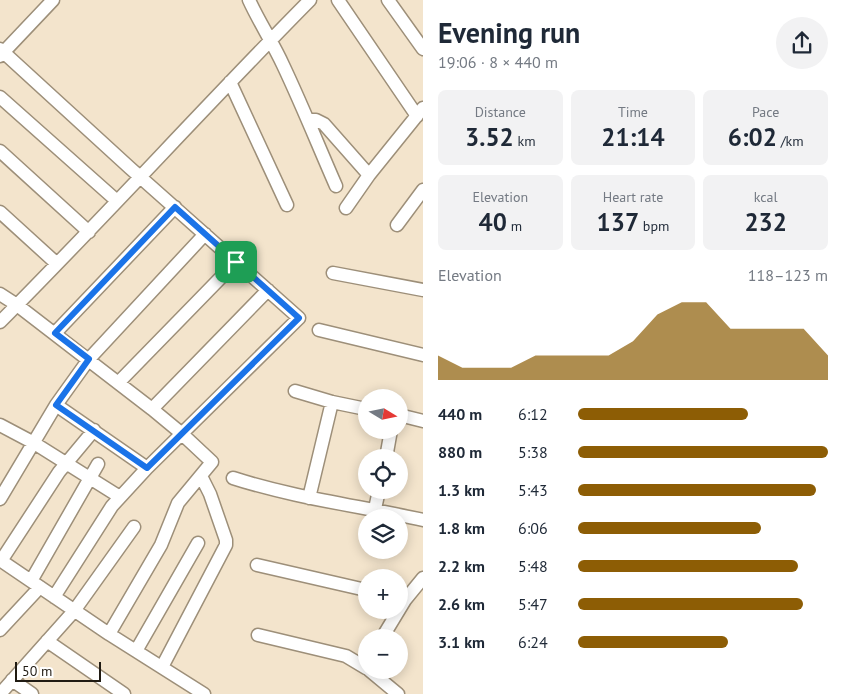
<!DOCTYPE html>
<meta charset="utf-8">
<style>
:root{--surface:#fff;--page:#f2f2f3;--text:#1f2937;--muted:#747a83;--accent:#8d5d05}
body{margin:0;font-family:"PT Sans",sans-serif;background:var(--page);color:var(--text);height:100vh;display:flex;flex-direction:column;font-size:19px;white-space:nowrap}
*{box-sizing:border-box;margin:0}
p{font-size:16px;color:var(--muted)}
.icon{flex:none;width:28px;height:28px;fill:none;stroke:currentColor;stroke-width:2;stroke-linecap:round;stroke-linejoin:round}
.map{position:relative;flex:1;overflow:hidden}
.side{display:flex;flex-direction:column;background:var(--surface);width:420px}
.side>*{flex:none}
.needle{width:32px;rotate:100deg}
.buttons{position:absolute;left:358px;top:389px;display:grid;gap:10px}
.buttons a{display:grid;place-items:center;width:50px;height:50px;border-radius:50%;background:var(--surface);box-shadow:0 2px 12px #0003;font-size:25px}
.scale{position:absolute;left:15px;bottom:12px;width:86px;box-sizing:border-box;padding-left:5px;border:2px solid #201b13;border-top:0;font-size:14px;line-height:18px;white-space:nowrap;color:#201b13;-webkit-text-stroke:4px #fff;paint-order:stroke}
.pin{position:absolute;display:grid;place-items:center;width:42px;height:42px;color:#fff;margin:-21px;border-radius:10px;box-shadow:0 2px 8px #0006}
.round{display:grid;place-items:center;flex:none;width:52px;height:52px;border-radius:26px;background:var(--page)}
.overview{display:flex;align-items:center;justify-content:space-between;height:85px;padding:0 15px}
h1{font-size:28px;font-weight:600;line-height:38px}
.stats{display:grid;grid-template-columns:repeat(3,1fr);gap:8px;height:85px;padding:5px 15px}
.stats div{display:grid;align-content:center;border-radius:8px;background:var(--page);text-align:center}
.stats b{font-size:25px;font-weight:600}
.stats small{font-size:14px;font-weight:400}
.stats p{font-size:14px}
.chart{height:140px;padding:10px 15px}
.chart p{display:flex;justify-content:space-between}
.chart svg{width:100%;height:90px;margin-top:5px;fill:var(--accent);opacity:.7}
ul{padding:0 15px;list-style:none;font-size:16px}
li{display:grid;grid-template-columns:80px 60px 1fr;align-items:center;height:38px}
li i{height:12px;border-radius:6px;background:var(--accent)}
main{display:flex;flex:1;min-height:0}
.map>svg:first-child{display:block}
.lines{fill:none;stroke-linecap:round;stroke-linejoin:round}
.minor-casing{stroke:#9d8f79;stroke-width:15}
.minor{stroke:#fff;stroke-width:12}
.route-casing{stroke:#fff;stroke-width:10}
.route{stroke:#1a73e8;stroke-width:6}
</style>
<main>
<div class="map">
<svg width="423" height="694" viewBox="0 0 423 694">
<rect width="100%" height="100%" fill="#f3e4cc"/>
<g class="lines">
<defs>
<path id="minor" d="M249,0C259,22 273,43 283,65C302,105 318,145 336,186
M338,0L417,116
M388,0L423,49
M0,49L130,168L299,318L147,468
M0,56L53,0
M230,82L287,205
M0,97L117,201
M309,120H316L324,124L369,175
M0,151L89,232
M346,208L369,175L423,108
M0,212L56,263
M397,225L423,190
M333,273L423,290
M0,294L17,305L152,409L181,433L212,462L178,503L161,545L109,634
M0,322C105,217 205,106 310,0
M319,330L423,355
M55,333L175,207
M118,383L236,262
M295,391L332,402L366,409
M56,405L89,359L205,234
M152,409L268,290
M399,415L423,421
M0,425L34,443L120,497
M386,458L391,430
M233,478C295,498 360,506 423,520
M309,498L332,402
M0,499L56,405L147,468L112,506L54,597
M375,509L379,490
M0,560L109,634L204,694
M1,561L59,472L94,430
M257,565L366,590
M31,581L98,464
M0,630L40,587
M258,635L346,656L366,668
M382,638L405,600L423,578
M47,641L124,694
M136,651L198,543
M162,667L226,545V540L210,494L201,476
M369,670L398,694
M12,680L32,694
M0,694L74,611L134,527"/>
</defs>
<use href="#minor" class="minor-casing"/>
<use href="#minor" class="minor"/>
</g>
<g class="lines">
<defs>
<path id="route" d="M175,207L299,318L147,468L56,405L89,359L55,333Z"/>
</defs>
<use href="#route" class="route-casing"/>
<use href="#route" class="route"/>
</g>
</svg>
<div class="buttons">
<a><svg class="needle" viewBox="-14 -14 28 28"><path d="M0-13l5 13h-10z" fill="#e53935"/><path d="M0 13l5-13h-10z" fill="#747a83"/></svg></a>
<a><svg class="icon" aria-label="locate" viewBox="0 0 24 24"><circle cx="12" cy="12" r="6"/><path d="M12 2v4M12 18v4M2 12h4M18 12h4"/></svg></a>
<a><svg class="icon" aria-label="layers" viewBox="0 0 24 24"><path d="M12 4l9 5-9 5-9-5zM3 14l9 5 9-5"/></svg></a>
<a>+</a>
<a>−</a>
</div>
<div class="scale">50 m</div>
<div class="pin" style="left:236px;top:262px;background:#1e9e55"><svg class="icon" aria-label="arrive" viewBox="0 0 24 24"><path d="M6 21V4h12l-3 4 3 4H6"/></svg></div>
</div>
<section class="side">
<div class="overview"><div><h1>Evening run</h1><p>19:06 · 8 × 440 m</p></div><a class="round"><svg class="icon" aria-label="share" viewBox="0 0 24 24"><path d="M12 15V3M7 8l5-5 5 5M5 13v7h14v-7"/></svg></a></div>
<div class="stats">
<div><p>Distance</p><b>3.52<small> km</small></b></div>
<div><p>Time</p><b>21:14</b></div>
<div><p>Pace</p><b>6:02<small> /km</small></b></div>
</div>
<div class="stats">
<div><p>Elevation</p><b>40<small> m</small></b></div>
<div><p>Heart rate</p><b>137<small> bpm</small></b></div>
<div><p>kcal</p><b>232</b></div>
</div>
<div class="chart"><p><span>Elevation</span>118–123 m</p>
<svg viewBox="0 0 160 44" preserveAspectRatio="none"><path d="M0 44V32L10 38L20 38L30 38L40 32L50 32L60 32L70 32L80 25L90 12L100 6L110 6L120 19L130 19L140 19L150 19L160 32V44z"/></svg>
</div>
<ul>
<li><b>440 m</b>6:12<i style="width:68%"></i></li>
<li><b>880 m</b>5:38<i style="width:100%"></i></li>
<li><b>1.3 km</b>5:43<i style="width:95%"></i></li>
<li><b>1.8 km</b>6:06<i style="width:73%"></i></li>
<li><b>2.2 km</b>5:48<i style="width:88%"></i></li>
<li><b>2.6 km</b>5:47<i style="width:90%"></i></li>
<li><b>3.1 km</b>6:24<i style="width:60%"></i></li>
</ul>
</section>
</main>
